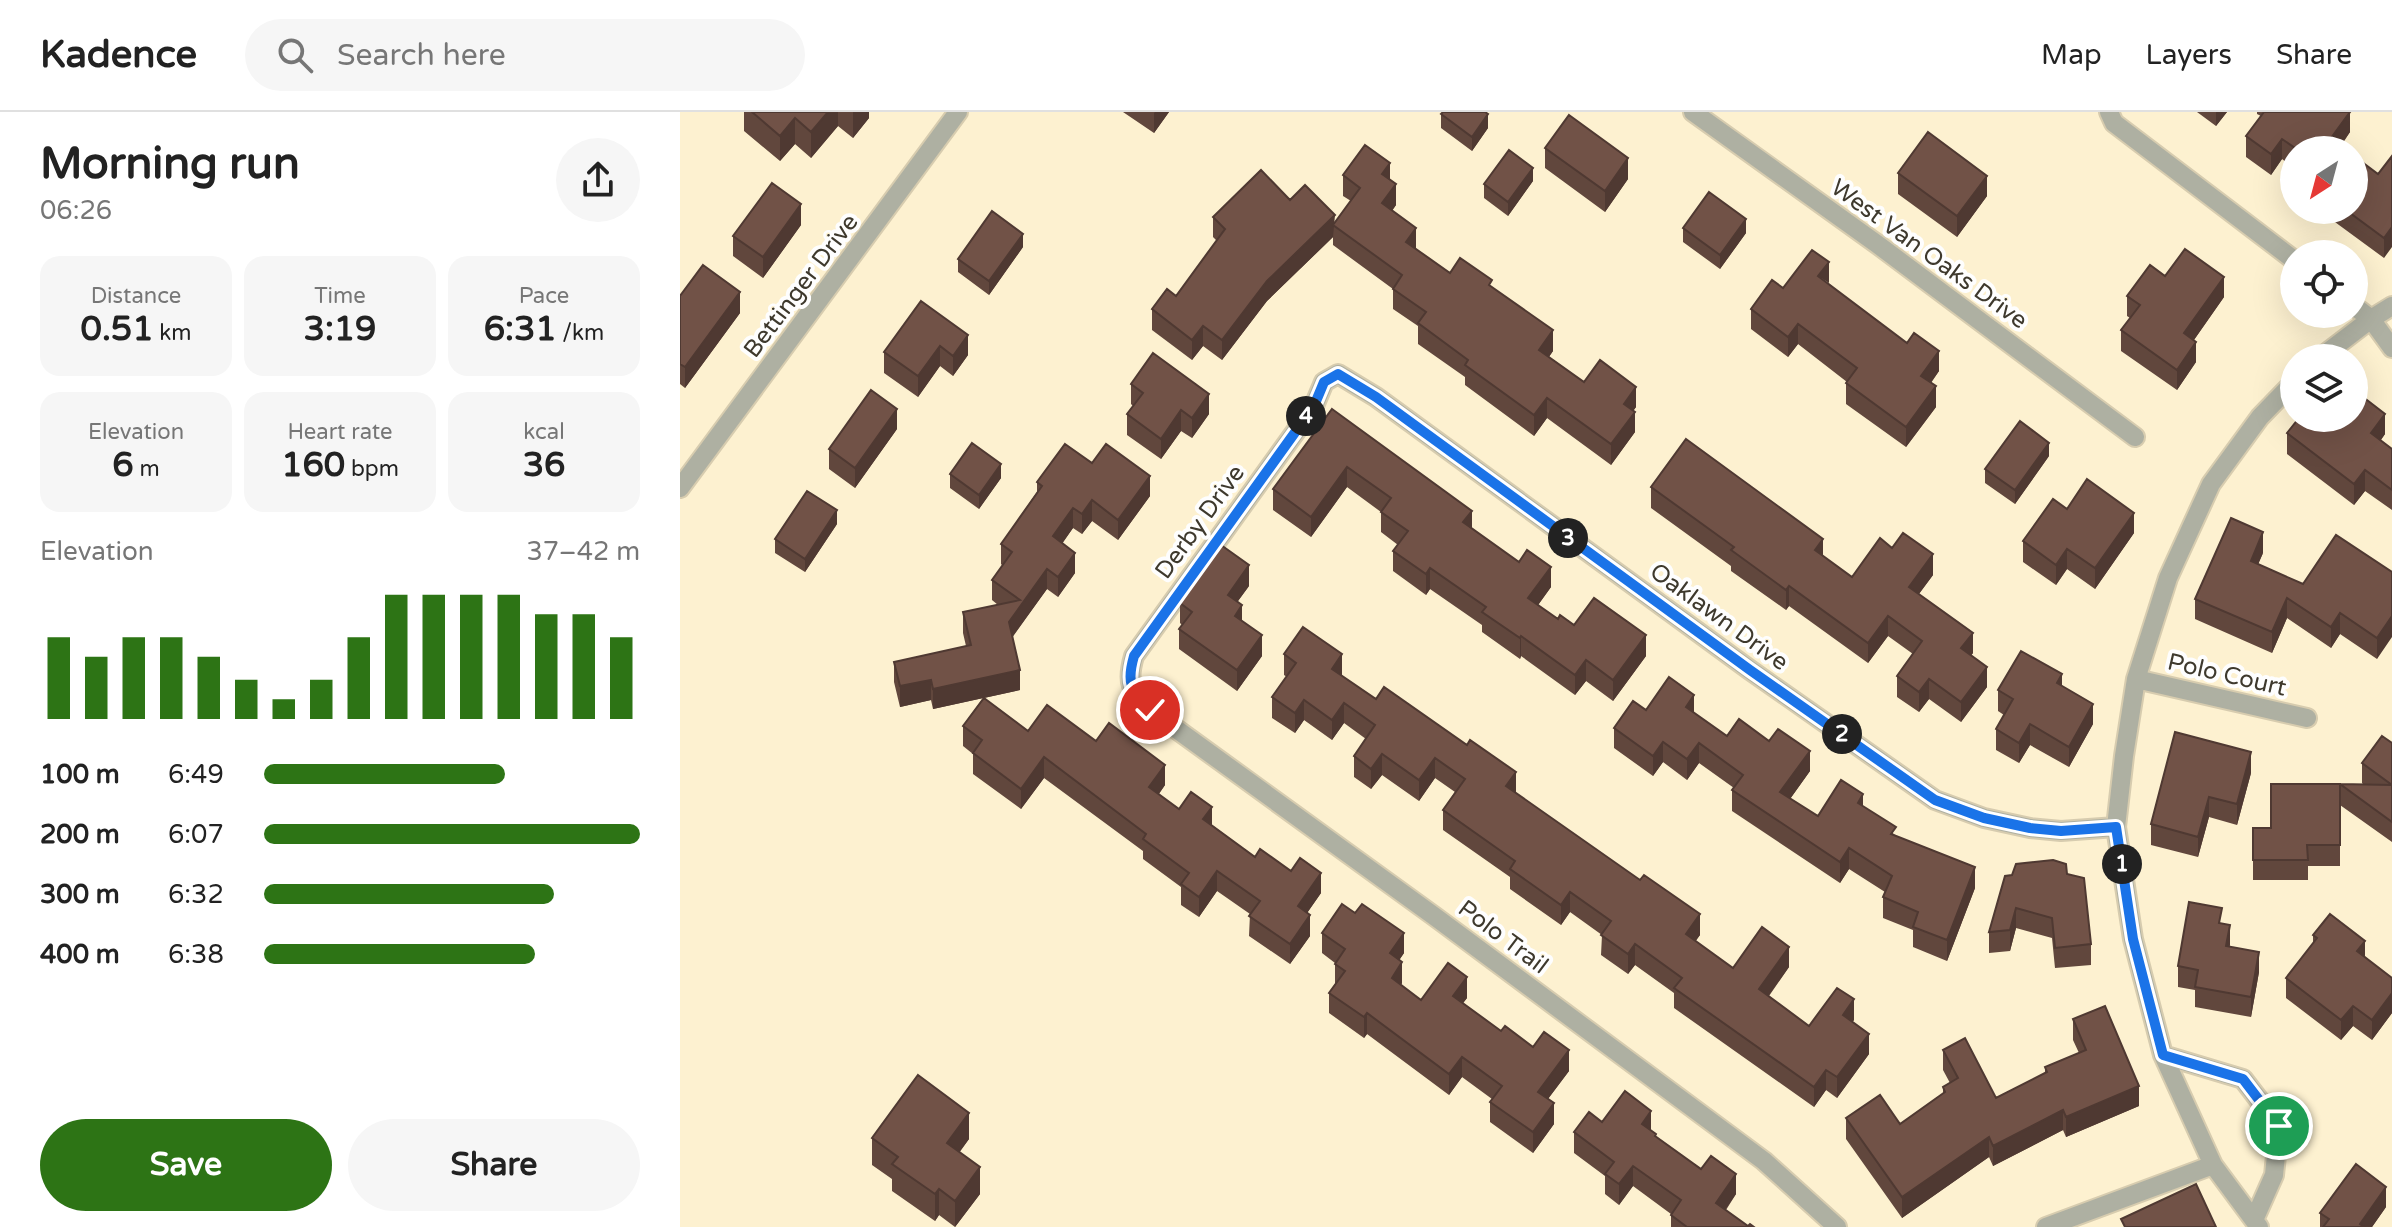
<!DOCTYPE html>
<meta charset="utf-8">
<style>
:root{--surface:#fff;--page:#f6f6f6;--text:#222;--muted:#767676;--line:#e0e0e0;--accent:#2d7415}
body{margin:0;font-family:"Varela Round",sans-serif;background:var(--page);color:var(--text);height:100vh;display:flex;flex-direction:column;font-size:30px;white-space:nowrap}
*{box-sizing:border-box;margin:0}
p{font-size:26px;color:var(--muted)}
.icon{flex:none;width:44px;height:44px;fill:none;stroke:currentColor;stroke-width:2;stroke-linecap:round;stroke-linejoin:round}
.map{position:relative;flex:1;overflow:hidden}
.details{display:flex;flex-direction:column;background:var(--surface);width:680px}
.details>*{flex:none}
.needle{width:52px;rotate:216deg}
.tools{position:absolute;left:1600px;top:24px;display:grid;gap:16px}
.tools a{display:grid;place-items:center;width:88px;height:88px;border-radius:50%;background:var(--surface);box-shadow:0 8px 32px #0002;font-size:40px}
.pin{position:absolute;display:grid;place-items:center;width:68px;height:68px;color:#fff;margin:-34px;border:4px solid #fff;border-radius:50%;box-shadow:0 2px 8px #0007}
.km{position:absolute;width:40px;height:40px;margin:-20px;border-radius:50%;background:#222;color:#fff;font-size:22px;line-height:40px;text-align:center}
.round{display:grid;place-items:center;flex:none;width:84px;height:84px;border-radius:42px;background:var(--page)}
.headline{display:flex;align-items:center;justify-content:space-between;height:136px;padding:0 40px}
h1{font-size:44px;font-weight:700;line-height:60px}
.metrics{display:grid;grid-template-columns:repeat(3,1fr);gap:12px;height:136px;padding:8px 40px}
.metrics div{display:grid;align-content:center;border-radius:20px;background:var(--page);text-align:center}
.metrics b{font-size:34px;font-weight:700}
.metrics small{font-size:22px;font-weight:400}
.metrics p{font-size:22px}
.chart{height:224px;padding:16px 40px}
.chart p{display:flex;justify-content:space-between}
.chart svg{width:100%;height:144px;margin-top:8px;stroke:var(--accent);stroke-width:6}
.primary-button{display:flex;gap:16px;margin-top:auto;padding:16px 40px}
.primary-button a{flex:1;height:92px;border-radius:48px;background:var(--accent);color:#fff;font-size:32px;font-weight:700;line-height:92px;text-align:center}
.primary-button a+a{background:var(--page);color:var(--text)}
ul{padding:0 40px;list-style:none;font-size:26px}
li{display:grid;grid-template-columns:128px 96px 1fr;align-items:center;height:60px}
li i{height:20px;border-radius:10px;background:var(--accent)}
header{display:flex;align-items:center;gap:48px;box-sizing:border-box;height:112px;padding:0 40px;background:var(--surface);border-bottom:2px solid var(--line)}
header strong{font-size:38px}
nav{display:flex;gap:44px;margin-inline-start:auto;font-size:28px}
.search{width:560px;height:72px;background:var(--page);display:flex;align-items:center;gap:20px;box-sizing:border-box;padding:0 28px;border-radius:44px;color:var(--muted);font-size:30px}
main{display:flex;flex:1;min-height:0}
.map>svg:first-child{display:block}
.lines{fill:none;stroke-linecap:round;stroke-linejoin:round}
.street-casing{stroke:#d7ccaf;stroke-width:22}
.street{stroke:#aeb0a2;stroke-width:18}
.wall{fill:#61473d}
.shaded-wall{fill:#4f3932}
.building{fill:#715247;stroke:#4f3932;stroke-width:2}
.route-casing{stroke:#fff;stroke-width:16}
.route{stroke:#1a73e8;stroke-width:10}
.labels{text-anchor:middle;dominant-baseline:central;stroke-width:8;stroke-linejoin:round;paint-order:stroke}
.street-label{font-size:24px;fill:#3e392d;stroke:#fefefe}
</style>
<header>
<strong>Kadence</strong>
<div class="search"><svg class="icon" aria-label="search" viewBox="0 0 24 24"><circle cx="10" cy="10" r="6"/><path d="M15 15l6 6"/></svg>Search here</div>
<nav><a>Map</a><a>Layers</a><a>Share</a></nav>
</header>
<main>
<section class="details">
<div class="headline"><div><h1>Morning run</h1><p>06:26</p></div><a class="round"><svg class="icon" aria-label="share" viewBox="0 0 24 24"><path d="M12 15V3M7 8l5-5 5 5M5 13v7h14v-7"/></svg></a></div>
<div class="metrics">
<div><p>Distance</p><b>0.51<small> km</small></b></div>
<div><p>Time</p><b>3:19</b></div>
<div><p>Pace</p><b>6:31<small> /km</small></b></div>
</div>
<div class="metrics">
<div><p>Elevation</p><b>6<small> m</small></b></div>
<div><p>Heart rate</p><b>160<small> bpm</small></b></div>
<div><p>kcal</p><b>36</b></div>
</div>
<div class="chart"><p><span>Elevation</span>37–42 m</p>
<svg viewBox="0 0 160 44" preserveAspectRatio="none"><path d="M5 44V19M15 44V25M25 44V19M35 44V19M45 44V25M55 44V32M65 44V38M75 44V32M85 44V19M95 44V6M105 44V6M115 44V6M125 44V6M135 44V12M145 44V12M155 44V19"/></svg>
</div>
<ul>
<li><b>100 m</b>6:49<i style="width:64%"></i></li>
<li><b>200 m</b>6:07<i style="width:100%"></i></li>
<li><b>300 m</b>6:32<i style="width:77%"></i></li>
<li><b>400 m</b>6:38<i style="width:72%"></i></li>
</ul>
<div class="primary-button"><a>Save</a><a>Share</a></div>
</section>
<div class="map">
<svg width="1712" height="1115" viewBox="0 0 1712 1115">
<rect width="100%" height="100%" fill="#fdf1d0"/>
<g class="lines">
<defs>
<path id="street" d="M1013,0L1197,132L1455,325
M1429,0L1434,11L1614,148
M1674,194L1691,207L1712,236
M1640,246L1691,207L1712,194
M0,376L278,0
M1456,567L1627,606
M1483,943L1563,967L1599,1014L1594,1063L1574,1108
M1157,1115L1084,1049L754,804L470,598C451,577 446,572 454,544L634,294L644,270L658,262L696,285L1070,558L1255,688L1304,706L1350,716L1381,719L1436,715
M1366,1115L1533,1053
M1579,1115L1533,1053L1483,943L1453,827L1436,715L1444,644L1456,567L1488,466L1531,372L1580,305L1614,270"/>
</defs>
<use href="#street" class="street-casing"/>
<use href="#street" class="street"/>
</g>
<path class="wall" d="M64,0H189V6L173,26L158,14L131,46L115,32L100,49L64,19Z
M443,0H489L474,21Z
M1517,0H1547L1536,14Z
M1577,0H1670V20L1661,34L1667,38H1614V56L1602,47L1591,63L1566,45V24L1581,4L1577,2Z
M761,2L808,16L792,39L761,16Z
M865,36L948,67L925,100L865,56Z
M1712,44L1704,146L1644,102V98H1674Z
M1218,61L1307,84L1277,125L1218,82Z
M663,63L710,68L716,93L712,99L735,137L770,161L812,175L873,239L869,245L904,270L956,295L953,299L955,320L931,353L867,306L854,324L785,273V265L738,232V214L713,197V177L653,133V125L587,189L542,248L523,234L512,248L472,218V197L496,184L537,129L533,125V105L610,88L655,110L671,89L663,84Z
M853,69L828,104L804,86V72Z
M121,113L83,166L53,144V124Z
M1003,116L1066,121L1040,157L1003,130Z
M343,135L309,183L278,160V147Z
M1485,164L1544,185L1514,228L1516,250L1497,278L1441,239V218L1450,206L1447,204V184Z
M1148,171L1259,259L1251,271L1256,295L1226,335L1166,292V271L1167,270L1118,232L1108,245L1071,217V197L1103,176Z
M0,184L60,201L5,276L0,272Z
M241,189L288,243L273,264L260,254L238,285L204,261V240Z
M451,272L529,302L512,326L501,319L481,347L447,323V302L453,294L451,292Z
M652,297L792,416L871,475L858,493L878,507L966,544L933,589L906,569L895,583L841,544L840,547L802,520V513L750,477L746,483L713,459V439L718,433L701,420V400L667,375L631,425L593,398V377Z
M217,317L175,376L149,357V337Z
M1607,321L1705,322L1701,328L1712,337V398L1685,379L1674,393L1607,342Z
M1369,344L1335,392L1305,371V357Z
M412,351L470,384L438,428L412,409L402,422L393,416L382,431L395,461L378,485L367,477L332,525L340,578L304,586L348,619L416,629L485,673L479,682L499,697L532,713L575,745L641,781L627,801L630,824L610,852L569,824L570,802L537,779L519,805L501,793V775L463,747V739L364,666L341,697L293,662V642L283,634V614L303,586L253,597L251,588L220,595L214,570V550L286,534L283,521V500L318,493L312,488V468L323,454L321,452V432L357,380V370Z
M270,362L321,366L299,397L270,376Z
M971,375L1143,444L1172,465L1253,463L1239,482L1293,541L1291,543L1307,575L1281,610L1249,587L1239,600L1217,585V564L1233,542L1208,524L1188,551L1109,494L1106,498L1051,459V454L971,396Z
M1387,397L1454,421L1415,477L1387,457L1376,473L1343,450V429Z
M157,412L125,460L95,441V427Z
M1583,441L1578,452L1623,472L1712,460L1697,547L1660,522L1651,536L1607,506L1592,541L1515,507V487Z
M569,474L557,490L562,510L582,544L557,579L499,537V517L502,513L500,511V491Z
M604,542L662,563L661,564L836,681L1020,823L1015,829L1053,856L1109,855L1089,884L1129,914L1174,908L1172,910L1189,942L1157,986L1146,978L1134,995L994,896V881L955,853L948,862L921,843L922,823L890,800L881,813L830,777V765L763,718V698L775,680L755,666L739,689L702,663L691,677L674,665V644L686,627L664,611L652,628L624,608L615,621L592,606V585L607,565L604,563Z
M1382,574L1413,612L1389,655L1350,633L1339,651L1316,638V617L1324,603L1318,599V578Z
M966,598L1014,601L1047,624L1130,659L1110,687L1138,704L1183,695L1216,724L1295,776L1267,849L1233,835V818L1203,806V785L1205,780L1169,757L1160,771L1052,699V678L1054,676L1019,651L1007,668L983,650L973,664L934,636V616Z
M1712,631V730L1660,693V672L1684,673L1682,671V651Z
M1571,661L1557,713L1529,705L1518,745L1471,733V712Z
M1660,672V754H1628V768H1573V716H1591Z
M1387,762L1411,832V853L1375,856L1372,826L1336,816L1330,839L1309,841V820L1325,764Z
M1542,811L1549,835L1579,860L1571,905L1515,895V878L1498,875V854Z
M642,821L724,841L719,848L722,871L721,873L741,888L787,886L783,891L821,919L853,935L889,959L868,987L874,1012L853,1041L810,1010V990L812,987L782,965L769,983L687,922L684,926L649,901V881L655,872V851L642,841Z
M1633,823L1685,845L1712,866V901L1692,928L1673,914L1661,928L1606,886V866L1633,831Z
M1393,907L1459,994L1386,1025L1383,1018L1313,1054L1309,1045L1222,1106L1166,1027V1006L1220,1012L1263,982V975L1270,971L1263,958V938L1316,986L1365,961V955L1399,941L1393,928Z
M922,1010L971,1019L976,1025L1056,1082L1046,1098L1068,1114L1074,1115H991V1102L953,1074L939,1093L925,1082V1064L894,1041V1020Z
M192,1026L289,1027L279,1040L300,1082L275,1115L259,1103L255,1109L212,1079V1067L192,1053Z
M1706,1095L1692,1115H1640V1101Z"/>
<path class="shaded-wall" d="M148,0H158V14L131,46V20Z
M173,0H189V6L173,26Z
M475,0H489L474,21V1Z
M1536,0H1547L1536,14Z
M1670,0V20L1657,38L1651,26Z
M808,2V16L792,39V25Z
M115,6V32L100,49V24Z
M1602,27V47L1591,63V42Z
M948,46V67L925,100V79Z
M710,51V72L702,62Z
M853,56V69L828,104V90Z
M1307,64V84L1277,125V104Z
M716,72V93L702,112V91Z
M121,92V113L83,166V145Z
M655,103L653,125L587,189L542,248V228L587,169Z
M1066,107V121L1040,157V143Z
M1712,115V135L1704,146V126Z
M736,116V136L726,150V130Z
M343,122V135L309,183V169Z
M1149,150V171L1138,164Z
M1544,165V185L1504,242V221Z
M60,180V201L5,276V255Z
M1118,212V232L1108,245V225Z
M523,214V234L512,248V228Z
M873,218V239L859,258V238Z
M288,223V243L273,264V244Z
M1516,230V250L1497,278V258Z
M260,234V254L238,285V264Z
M1259,239V259L1241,284V264Z
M1256,274V295L1226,335V315Z
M956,275V295L944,312V292Z
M529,282V302L512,326V306Z
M867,286V306L854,324V303Z
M217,297V317L175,376V356Z
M501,298V319L481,347V327Z
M955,300V320L931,353V332Z
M1705,302V322L1691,341V321Z
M1369,331V344L1335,392V378Z
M321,352V366L299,397V383Z
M667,355V375L631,425V405Z
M1685,358V379L1674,393V372Z
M470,364V384L438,428V408Z
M412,388V409L402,422V402Z
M393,396V416L373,445V424Z
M157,398V412L125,460V447Z
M792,399V419L783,410Z
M1454,401V421L1415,477V456Z
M1583,420V441L1571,469V449Z
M1143,427V448L1135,438Z
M1387,437V457L1376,473V453Z
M395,441V461L378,485V465Z
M1253,442V463L1229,495V475Z
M569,453V474L548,503V483Z
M871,455V475L848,507V486Z
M750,456V477L746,483V462Z
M367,457V477L329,530V510Z
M1109,474V494L1106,498V478Z
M1607,486V506L1592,541V520Z
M562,493V514L555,504Z
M1660,501V522L1651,536V515Z
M1208,504V524L1188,551V531Z
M1712,504V525L1697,547V526Z
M1293,521V541L1281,557V536Z
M582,523V544L557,579V558Z
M966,523V544L933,589V568Z
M841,524V544L840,547V526Z
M662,542V563L652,578V557Z
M906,548V569L895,583V563Z
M1307,555V575L1281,610V590Z
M340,558V578L253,597V577Z
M1382,562V583L1377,571Z
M1249,567V587L1239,600V580Z
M251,568V588L220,595V574Z
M1014,583V603L1006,595Z
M624,588V608L615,621V601Z
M664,591V611L652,628V608Z
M1413,592V612L1389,655V635Z
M1350,612V633L1339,651V631Z
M983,630V650L973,664V644Z
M1019,631V651L1007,668V647Z
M1130,639V659L1100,701V680Z
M1571,640V661L1557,713V692Z
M702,642V663L691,677V657Z
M364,645V666L341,697V677Z
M755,646V666L739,689V668Z
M485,653V673L469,695V675Z
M836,660V681L826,674Z
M1183,682V702L1178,691Z
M1529,685V705L1518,745V725Z
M532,695V715L523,707Z
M1169,736V757L1160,771V750Z
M1295,755V776L1267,849V828Z
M537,759V779L519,805V785Z
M641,761V781L618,814V794Z
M890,780V800L881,813V793Z
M1336,796V816L1330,839V818Z
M1020,802V823L1006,843V822Z
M630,803V824L610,852V832Z
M1550,813V833L1546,855V834Z
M724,821V841L710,862V841Z
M1685,829V849L1677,839Z
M955,832V853L948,862V842Z
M1109,835V855L1079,897V877Z
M1579,840V860L1571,905V885Z
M722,850V871L712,886V866Z
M787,865V886L773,904V884Z
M1712,881V901L1692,928V908Z
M1174,887V908L1163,923V903Z
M1673,894V914L1661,928V908Z
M687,901V922L684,926V905Z
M1189,922V942L1157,986V965Z
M889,938V959L858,1000V980Z
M782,945V965L769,983V962Z
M1146,958V978L1134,995V975Z
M1459,974V994L1386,1025V1005Z
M874,991V1012L853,1041V1020Z
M1383,998V1018L1313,1054V1034Z
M971,999V1019L962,1012Z
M289,1001V1027L267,1058V1031Z
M1309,1025V1045L1222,1106V1085Z
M953,1054V1074L939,1093V1072Z
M300,1055V1082L275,1115V1089Z
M1056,1062V1082L1036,1111V1091Z
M1706,1075V1095L1692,1115H1680V1112Z
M259,1077V1103L255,1109V1082Z"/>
<path class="building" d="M72,0H148L131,20L115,6L100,24Z
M763,0H805L808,2L792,25L761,2Z
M1584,0H1670L1651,26L1667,38H1618L1602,27L1591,42L1566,24Z
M889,3L948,46L925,79L865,36Z
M1248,20L1307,64L1277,104L1218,61Z
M685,33L710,51L702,62L716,72L702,91L736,116L726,130L770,161L780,146L812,168L809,173L873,218L859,238L904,270L920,248L956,275L944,292L955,300L931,332L867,286L854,303L785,253L788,248L738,211L746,200L713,177L722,163L653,113L680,76L663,63Z
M829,38L853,56L828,90L804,72Z
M1674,44L1698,62L1712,44V115L1704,126L1666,98H1674Z
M581,58L610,88L625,73L655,103L587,169L542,228L523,214L512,228L472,197L487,177L496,184L545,117L533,105Z
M92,71L121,92L83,145L53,124Z
M1029,80L1066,107L1040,143L1003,116Z
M312,99L343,122L309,169L278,147Z
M1505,137L1544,165L1504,221L1516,230L1497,258L1441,218L1460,193L1447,184L1470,153L1485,164Z
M1132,138L1149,150L1138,164L1227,231L1234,221L1259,239L1241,264L1256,274L1226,315L1166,271L1177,256L1118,212L1108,225L1071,197L1092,168L1103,176Z
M23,153L60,180L5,255L0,252V184Z
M241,189L288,223L273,244L260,234L238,264L204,240Z
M473,241L529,282L512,306L501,298L481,327L447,302L463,281L451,272Z
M191,278L217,297L175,356L149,337Z
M1674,278L1705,302L1691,321L1712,337V378L1685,358L1674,372L1607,321L1619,306H1674Z
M652,297L792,399L783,410L839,450L847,438L871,455L848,486L878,507L880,503L894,513L914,486L966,523L933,568L906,548L895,563L841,524L840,526L802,500L806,495L750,456L746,462L713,439L728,419L701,400L711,386L667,355L631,405L593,377Z
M1340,309L1369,331L1335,378L1305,357Z
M1006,327L1143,427L1135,438L1172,465L1200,426L1212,436L1223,421L1253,442L1229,475L1293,521L1281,536L1307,555L1281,590L1249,567L1239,580L1217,564L1242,529L1208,504L1188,531L1109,474L1106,478L1051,438L1054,435L971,375Z
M292,331L321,352L299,383L270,362Z
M385,332L412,351L426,332L470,364L438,408L412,388L402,402L393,396L373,424L395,441L378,465L367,457L329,510L340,558L253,577L251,568L220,574L214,550L291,533L283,500L340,488L312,468L332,440L321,432L362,374L357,370Z
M1407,367L1454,401L1415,456L1387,437L1376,453L1343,429L1373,387L1387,397Z
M127,379L157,398L125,447L95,427Z
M1551,406L1583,420L1571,449L1623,472L1656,423L1712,460V504L1697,526L1660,501L1651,515L1607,486L1592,520L1515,487Z
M541,433L569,453L548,483L562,493L555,504L582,523L557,558L499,517L512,500L500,491Z
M623,515L662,542L652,557L696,587L704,575L787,633L790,628L836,660L826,674L960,768L964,763L1020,802L1006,822L1053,856L1082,815L1109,835L1079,877L1129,914L1157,876L1174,887L1163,903L1189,922L1157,965L1146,958L1134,975L994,876L1002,866L955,832L948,842L921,823L931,809L890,780L881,793L830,757L835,749L763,698L785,667L755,646L739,668L702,642L691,657L674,644L695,613L664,591L652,608L624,588L615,601L592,585L616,551L604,542Z
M1341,539L1382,562L1377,571L1413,592L1389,635L1350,612L1339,631L1316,617L1333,587L1318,578Z
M989,565L1014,583L1006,595L1047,624L1059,607L1089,629L1098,617L1130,639L1100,680L1138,704L1161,668L1183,682L1178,691L1216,715L1211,722L1295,755L1267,828L1233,815L1238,800L1203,785L1212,764L1169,736L1160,750L1052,678L1063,663L1019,631L1007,647L983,630L973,644L934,616L953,589L966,598Z
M304,586L348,619L367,593L416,629L429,611L485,653L469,675L499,697L511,680L532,695L523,707L575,745L580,737L611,759L620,746L641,761L618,794L630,803L610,832L569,804L580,789L537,759L519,785L501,772L509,761L463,727L466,722L364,645L341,677L293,641L302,628L283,614Z
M1495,620L1571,640L1557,692L1529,685L1518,725L1471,712Z
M1702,624L1712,631V673L1682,651Z
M1591,672H1660V733H1627L1628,748H1573V716H1591Z
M1660,672L1712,673V710Z
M1373,748L1386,752L1387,762L1404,766L1411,832L1375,836L1372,806L1336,796L1330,818L1309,820L1325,764L1332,763L1336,752Z
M1509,790L1542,796L1539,811L1550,813L1546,834L1579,840L1571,885L1515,875L1518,858L1498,854Z
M662,792L675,801L682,792L724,821L710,841L722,850L712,866L741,888L768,851L787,865L773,884L821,919L825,914L853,935L864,920L889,938L858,980L874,991L853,1020L810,990L822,974L782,945L769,962L687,901L684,905L649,881L665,859L655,852L665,837L642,821Z
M1650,802L1685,829L1677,839L1712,866V881L1692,908L1673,894L1661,908L1606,866L1637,826L1633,823Z
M1425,894L1459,974L1386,1005L1383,998L1313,1034L1309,1025L1222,1085L1166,1006L1200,983L1220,1012L1265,980L1263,975L1278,966L1263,938L1285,926L1316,986L1367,960L1365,955L1406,938L1393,907Z
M238,963L289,1001L267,1031L300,1055L275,1089L259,1077L255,1082L212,1052L218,1045L192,1026Z
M945,979L971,999L962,1012L976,1022L975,1024L1021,1057L1031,1044L1056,1062L1036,1091L1068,1114L1070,1112L1074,1115H1007L991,1103L1001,1088L953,1054L939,1072L925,1062L934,1050L894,1020L909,1000L922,1010Z
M1676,1052L1706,1075L1680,1112L1684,1115H1643L1649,1107L1640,1101Z
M1516,1072L1536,1115H1445L1441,1107Z"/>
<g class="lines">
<defs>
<path id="route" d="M470,598C451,577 446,572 454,544L634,294L644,270L658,262L696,285L1070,558L1255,688L1304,706L1350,716L1381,719L1436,715L1453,827L1483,943L1563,967L1599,1014"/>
</defs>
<use href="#route" class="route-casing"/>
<use href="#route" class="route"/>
</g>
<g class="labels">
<g class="street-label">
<text transform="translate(1249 142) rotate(36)">West Van Oaks Drive</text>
<text transform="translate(121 174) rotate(-53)">Bettinger Drive</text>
<text transform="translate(520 410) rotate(-54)">Derby Drive</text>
<text transform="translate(1039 505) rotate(36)">Oaklawn Drive</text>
<text transform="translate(1547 563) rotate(13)">Polo Court</text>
<text transform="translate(823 825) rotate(37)">Polo Trail</text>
</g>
</g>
</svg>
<div class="tools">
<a><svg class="needle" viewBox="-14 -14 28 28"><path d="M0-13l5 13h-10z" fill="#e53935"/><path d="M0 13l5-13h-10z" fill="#767676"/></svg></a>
<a><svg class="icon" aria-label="locate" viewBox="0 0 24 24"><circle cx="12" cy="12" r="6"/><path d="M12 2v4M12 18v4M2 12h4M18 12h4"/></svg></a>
<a><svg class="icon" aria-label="layers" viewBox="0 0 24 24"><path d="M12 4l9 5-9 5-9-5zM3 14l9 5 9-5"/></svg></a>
</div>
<div class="pin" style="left:1599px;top:1014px;background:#1e9e55"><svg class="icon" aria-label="arrive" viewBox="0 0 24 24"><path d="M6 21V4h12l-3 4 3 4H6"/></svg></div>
<div class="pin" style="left:470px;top:598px;background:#d93025"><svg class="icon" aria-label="check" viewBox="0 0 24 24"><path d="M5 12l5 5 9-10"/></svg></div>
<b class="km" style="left:1442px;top:752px">1</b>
<b class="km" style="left:1162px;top:622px">2</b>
<b class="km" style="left:888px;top:426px">3</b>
<b class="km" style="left:626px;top:304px">4</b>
</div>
</main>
